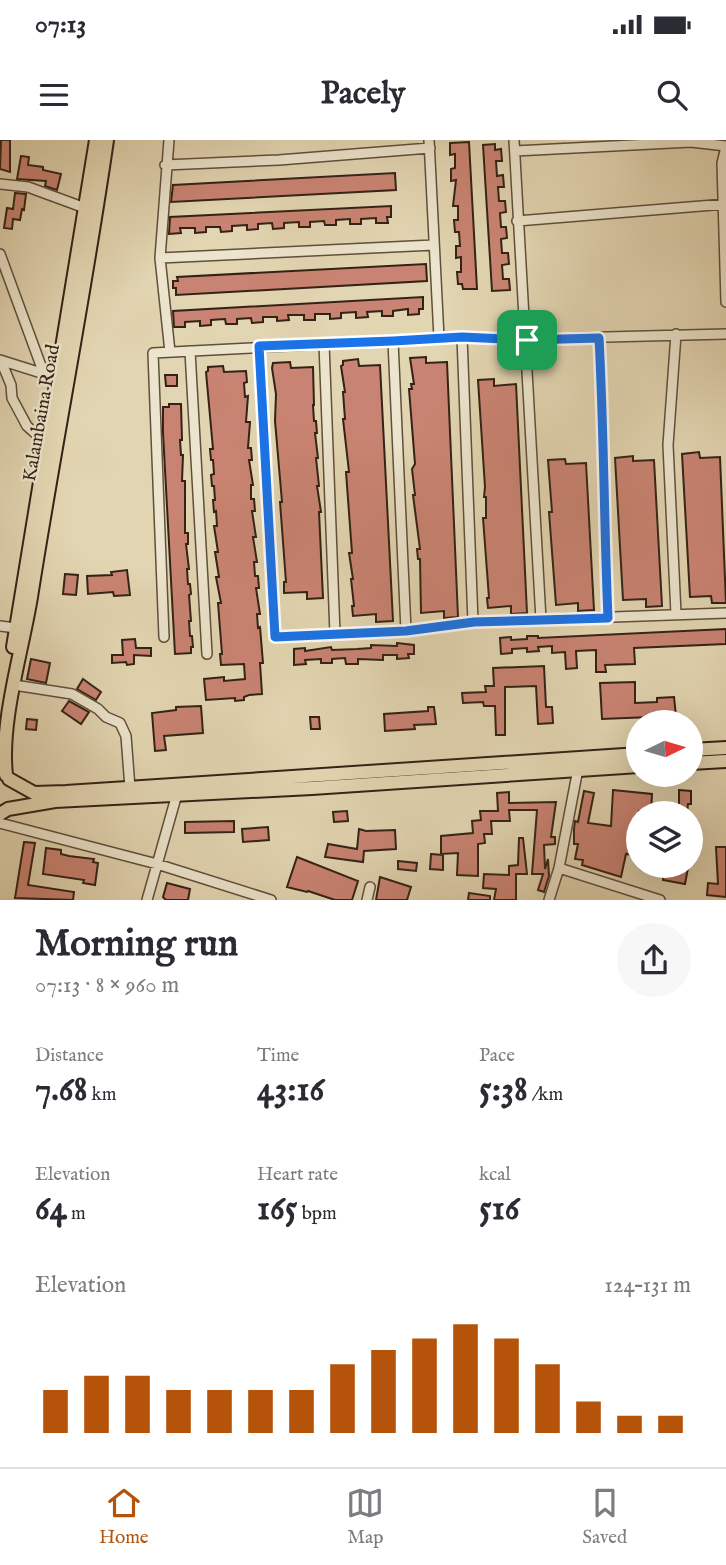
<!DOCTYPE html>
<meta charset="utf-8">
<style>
:root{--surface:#fff;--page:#f7f7f7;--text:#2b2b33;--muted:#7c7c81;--line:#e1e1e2;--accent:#b45309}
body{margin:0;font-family:"IM FELL English",serif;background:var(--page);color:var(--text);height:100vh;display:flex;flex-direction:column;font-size:26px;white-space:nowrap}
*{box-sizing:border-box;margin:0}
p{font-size:23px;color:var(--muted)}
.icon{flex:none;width:38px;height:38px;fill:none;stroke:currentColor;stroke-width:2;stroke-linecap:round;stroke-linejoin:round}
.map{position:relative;height:760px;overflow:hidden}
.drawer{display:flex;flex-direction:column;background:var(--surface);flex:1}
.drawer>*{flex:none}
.needle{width:46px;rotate:85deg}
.controls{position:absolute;left:626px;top:570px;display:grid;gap:14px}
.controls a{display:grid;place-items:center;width:77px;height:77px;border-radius:50%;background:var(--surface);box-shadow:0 7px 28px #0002;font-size:35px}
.pin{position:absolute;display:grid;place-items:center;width:60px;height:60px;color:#fff;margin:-30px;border-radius:14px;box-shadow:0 4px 10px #0006}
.round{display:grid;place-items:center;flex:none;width:74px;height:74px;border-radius:37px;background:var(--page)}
.overview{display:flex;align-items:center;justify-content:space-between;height:119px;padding:0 35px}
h1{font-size:38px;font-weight:700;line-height:52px}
.metrics{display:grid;grid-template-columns:repeat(3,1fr);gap:10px;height:119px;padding:7px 35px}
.metrics div{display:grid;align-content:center}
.metrics b{font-size:35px;font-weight:700}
.metrics small{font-size:19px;font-weight:400}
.metrics p{font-size:19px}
.chart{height:196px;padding:14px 35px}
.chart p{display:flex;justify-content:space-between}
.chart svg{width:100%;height:126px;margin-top:7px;stroke:var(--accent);stroke-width:6}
.status{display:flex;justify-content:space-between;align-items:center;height:49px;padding:0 35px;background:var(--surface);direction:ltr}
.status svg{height:19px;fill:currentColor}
header{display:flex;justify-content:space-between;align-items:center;height:91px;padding:0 35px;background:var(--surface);font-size:32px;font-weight:700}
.menu{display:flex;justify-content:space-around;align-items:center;height:98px;border-top:2px solid var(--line);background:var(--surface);font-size:19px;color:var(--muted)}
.menu a{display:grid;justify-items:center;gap:4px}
.menu .current{color:var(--accent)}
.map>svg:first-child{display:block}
.building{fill:#c98372;stroke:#332215;stroke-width:2}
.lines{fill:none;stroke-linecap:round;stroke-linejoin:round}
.minor-casing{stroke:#5f4f3c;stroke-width:12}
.major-casing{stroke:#332215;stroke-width:16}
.minor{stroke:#ece4cc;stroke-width:9}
.major{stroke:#e2d5b1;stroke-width:12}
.route-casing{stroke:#fff;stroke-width:14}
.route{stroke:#1a73e8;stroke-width:9}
.labels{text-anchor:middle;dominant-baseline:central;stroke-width:5;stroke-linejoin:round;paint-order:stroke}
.street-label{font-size:19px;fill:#332215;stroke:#ece4cc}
</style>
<div class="status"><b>07:13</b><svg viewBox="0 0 49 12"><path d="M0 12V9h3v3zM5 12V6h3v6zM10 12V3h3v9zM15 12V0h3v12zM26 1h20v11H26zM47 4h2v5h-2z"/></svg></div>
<header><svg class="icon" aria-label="menu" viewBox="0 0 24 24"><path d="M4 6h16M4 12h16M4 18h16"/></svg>Pacely<svg class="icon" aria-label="search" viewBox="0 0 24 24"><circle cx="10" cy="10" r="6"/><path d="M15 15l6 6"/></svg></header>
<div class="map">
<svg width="726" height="760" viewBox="0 0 726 760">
<rect width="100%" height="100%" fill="#e2d5b1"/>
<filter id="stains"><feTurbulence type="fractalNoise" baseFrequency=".00286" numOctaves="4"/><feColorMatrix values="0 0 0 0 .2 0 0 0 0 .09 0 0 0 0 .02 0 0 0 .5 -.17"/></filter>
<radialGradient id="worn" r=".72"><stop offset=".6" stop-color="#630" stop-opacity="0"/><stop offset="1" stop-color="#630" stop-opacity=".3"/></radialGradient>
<path class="building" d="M1,0H10V32L0,29Z
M469,2L477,149H463L462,144H458L457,132H461V117L456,118V106H460L459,92H455L454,80H458V66H453L456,40L451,41V29L455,28V14L450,15V3Z
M495,4V10L501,9L502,21H496L497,36L503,35L504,47H498L499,61H505L506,72L500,73L501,87H506L507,98L501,99L502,113H508L509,124L502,125L503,139H509L510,150L492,151L483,5Z
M21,16L29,17L28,25L43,27V30L61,34L57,50L45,46L46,41L17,39Z
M395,33L396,50L171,62L173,45Z
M15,53L26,54L24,70L22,69L20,80L13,79L12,89L4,88L7,68L13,69Z
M391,66V77H387L388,83H376V78L361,79V84H350V79L336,80V85H325L324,81L310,82V87H299V82L284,83V88L273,89L272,83L258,84V89L247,90V85L232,86V91L221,92L220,87H206V92L195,93V88H180L181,93L169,94L170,77Z
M426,124L427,141L176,155V148H173V141H178L177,137Z
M423,157V169H419V174L408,175V169L393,171V176H382V171L367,172L368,177L356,178V172L341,173V178L330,179V174H315V180H304V175H288L289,180L277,181V177H263V182L252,183L251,178L237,179V184H226L225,179L211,180V185L200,186V181L185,182V187H174L173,171Z
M426,217V223L447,222L458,477L444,478V471L421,473L420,419H418L417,409H420L413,355H415L412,329L415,324L409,249H412L411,244H414L410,218Z
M358,219L359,226L380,225L393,481L376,482V474L353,476L352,466H354L351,439H353L349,413H352L346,332H349L343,279H345L343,252H345L341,226L343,225V221Z
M290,222L291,228L313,227L314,265H313L314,281H316L317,293H315L318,318H316L319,346H317L321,372H319L323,458L307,459V452L284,453V442H286L280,362H282L275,281L276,254L272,228L273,223Z
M223,226L224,232L246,231L247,242L244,243L245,257L248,256L246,282H250L248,308H251L252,320H249L253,345H251V359H254L255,371H252L256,397H253L257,422H254L255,436H258L259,448H256L260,474H257L258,488L260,487L263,523H260L262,554L249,555L244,557V560L235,561V558L206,560L204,539L224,537V541L245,539L244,524L221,525L220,514H222L218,463H221L216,437H219L215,412H218L214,386H217L216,371L214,372L213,360H215L214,346H212L211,335L214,334L213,320H211L210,309H213L206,232L208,231V227Z
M165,235H177V246H166Z
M494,239V246L516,244L527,473L511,474V466L488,468L487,458H489L483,378H486V357H484L485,347L478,240Z
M169,264H181L182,300H180L181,315H183L182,341H185V393H188V404H186L189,429H187L188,444H190L191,454L189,455L191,481H189L190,496H192L193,507H191V513L175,514L163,293V267H169Z
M699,312L700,318L720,317L726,463H712L711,456L690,457L682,314Z
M633,316V321L654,320L662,466L646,467V459L623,460L615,318Z
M565,319L566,324L586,323L594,470L578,471V463L556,465L549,372H552L548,320Z
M127,430L130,455L114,456L113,452L88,454L87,436L112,435L111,432Z
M65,434L78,435L76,455L63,454Z
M726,489V504L634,508L635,524L605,525L606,532H596V510L576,511L577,528L566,529L565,512L552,513V506L538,507L539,511L527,512V508L512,509V513L501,514L500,498L511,497V500L527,499V496H538V498Z
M135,499L136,508H151V516L134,515V524L127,525L126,522L112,523V515H123L122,500Z
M397,503L414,505V514H408L409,518L397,519V515H383V520L358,519V524H346L345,518L332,519V523H321V519L305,520L306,524L294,525V509L305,508V511L331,507L332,510L357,509L371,508V505L397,506Z
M31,519L50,523L46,543L27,539Z
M544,526L546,567H552L553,583L538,584L536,546L505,547V595H496L495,566H484L483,562L463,563L462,553L486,552L485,546H494L493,528Z
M83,539L101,552L96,560L77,549Z
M635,542V563L657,562V558L674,557L676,576L602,579L600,543Z
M69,561L89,572L81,584L62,571Z
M201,566L203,593L164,596L166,610L155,611L152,573L176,570V567Z
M428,567H434L436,584L414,585L415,589L385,591L384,574L428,571Z
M310,577H319L320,589H311Z
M27,579L37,580L36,590L26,589Z
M613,650L652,654L651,672L639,671V716L626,714L621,737L582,725L583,720L575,719L578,704H574V689L575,681L578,682L584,651L594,653L588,683L611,686Z
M679,650L691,651V664H688L687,674H673L674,665H679Z
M509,652V663L556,662L551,697H555V704L544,705L545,729L548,719L549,736L544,752L538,750L543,734H532L537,670H509L510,681H491L492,694H484L485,703L478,704V736L457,735L458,713L441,714V696L473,693L472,681L481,680L480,671H498L497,653Z
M347,671L348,681L334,682L333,672Z
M234,681V692L185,693V682Z
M268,687L269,700L243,702L242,689Z
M359,689L366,691L395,690L396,709L364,711L363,722L325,717L328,704L357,709Z
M519,698H523L527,734H516V760H494L496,749L483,748L484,734L509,735V726L518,725Z
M24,702L35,703L28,745L74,752L73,760L15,758Z
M716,707H726V757L707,755L708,743L718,744Z
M46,708L61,710V714L69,716L94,719L93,722L98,723L95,745L83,743L84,740L43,734Z
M431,714L443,715V730L430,729Z
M297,717L358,741L352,760H335L308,751L307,752L287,747Z
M398,721L417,723L416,731L398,729Z
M665,726L688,728L685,744L663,740Z
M380,737L411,747L407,760H376Z
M167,743L190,749L188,760H166L163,757Z
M469,753L490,756V760H468Z"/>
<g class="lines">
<defs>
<path id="minor" d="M169,0L160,118L170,212
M429,0L439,198
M514,0L541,480
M726,7L722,23L726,162
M515,11L691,2L726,6
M165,25L279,20L430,8
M0,44L28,47L85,68
M517,81L726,64
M0,114L44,234
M160,118L434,105
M676,194L668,305L676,474
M462,197L473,482
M599,198C604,292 604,385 608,478
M393,201L406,491
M324,203L335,494
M259,206L275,497L406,491L473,482L726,473
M190,211L207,514
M0,220L57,238
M1,221L11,245L12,258L27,286L46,303
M0,486L16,488
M164,497L153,213L462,197L527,199L726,194
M14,545L72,554L98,569L106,577L120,583L126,596L130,648
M0,683L157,724L271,760
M559,728L660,760
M147,760L177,654
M367,760L370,747
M549,760L559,728L578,629"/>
<path id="major" d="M13,507L96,0
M691,610L726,608
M691,623L726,621
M6,635C0,581 22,512 31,457C55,304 85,153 107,0
M9,639L34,653L66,652L639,614
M0,674L8,669L55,661L312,648L639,626"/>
</defs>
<use href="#minor" class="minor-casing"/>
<use href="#major" class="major-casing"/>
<use href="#minor" class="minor"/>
<use href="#major" class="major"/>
</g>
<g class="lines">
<defs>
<path id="route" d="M462,197L527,200L599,198C604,292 604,385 608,478L474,482L406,491L275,497L259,206L393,201Z"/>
</defs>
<use href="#route" class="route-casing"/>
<use href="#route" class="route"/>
</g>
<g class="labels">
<g class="street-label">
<text transform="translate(42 273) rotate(-80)">Kalambaina Road</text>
</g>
</g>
<rect width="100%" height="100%" filter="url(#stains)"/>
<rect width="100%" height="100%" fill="url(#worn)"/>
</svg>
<div class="controls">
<a><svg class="needle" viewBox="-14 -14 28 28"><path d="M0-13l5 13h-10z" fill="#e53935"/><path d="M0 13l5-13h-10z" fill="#7c7c81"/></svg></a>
<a><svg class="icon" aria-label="layers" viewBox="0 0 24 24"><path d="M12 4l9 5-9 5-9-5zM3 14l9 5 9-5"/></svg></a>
</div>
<div class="pin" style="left:527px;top:200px;background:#1e9e55"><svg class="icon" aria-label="arrive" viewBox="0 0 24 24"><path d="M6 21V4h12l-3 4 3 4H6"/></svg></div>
</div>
<section class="drawer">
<div class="overview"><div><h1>Morning run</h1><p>07:13 · 8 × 960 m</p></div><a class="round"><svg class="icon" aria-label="share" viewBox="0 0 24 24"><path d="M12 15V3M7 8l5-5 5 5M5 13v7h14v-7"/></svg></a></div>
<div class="metrics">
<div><p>Distance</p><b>7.68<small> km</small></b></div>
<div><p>Time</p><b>43:16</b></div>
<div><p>Pace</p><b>5:38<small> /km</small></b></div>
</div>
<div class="metrics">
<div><p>Elevation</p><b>64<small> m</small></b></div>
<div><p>Heart rate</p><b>165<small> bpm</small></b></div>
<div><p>kcal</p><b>516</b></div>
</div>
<div class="chart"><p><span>Elevation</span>124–131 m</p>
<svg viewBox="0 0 160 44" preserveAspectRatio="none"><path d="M5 44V29M15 44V24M25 44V24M35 44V29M45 44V29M55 44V29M65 44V29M75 44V20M85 44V15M95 44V11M105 44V6M115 44V11M125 44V20M135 44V33M145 44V38M155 44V38"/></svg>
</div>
</section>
<nav class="menu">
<a class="current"><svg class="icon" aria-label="home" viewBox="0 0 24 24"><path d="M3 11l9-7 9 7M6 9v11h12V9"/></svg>Home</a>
<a><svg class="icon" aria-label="map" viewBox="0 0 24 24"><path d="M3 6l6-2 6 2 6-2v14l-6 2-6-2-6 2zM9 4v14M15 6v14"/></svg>Map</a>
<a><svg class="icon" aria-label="saved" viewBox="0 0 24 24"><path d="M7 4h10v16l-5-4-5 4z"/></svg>Saved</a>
</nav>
